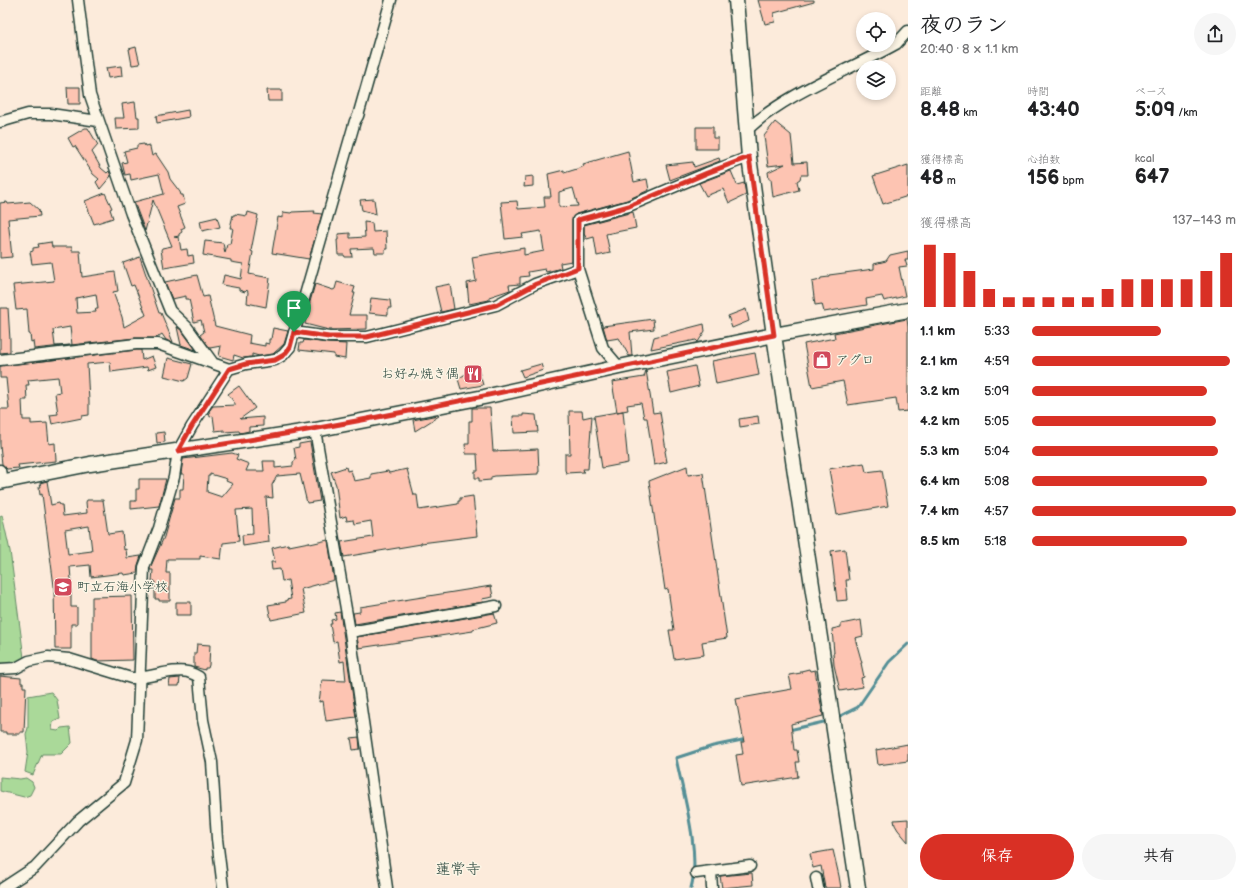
<!DOCTYPE html>
<html lang="ja">
<meta charset="utf-8">
<style>
:root{--surface:#fff;--page:#f6f6f6;--text:#202124;--muted:#757577;--accent:#d93025}
body{margin:0;font-family:"Balsamiq Sans","Klee One",sans-serif;background:var(--page);color:var(--text);height:100vh;display:flex;flex-direction:column;font-size:15px;white-space:nowrap}
*{box-sizing:border-box;margin:0}
p{font-size:13px;color:var(--muted)}
.icon{flex:none;width:22px;height:22px;fill:none;stroke:currentColor;stroke-width:2;stroke-linecap:round;stroke-linejoin:round}
.map{position:relative;flex:1;overflow:hidden}
.sheet{display:flex;flex-direction:column;background:var(--surface);width:340px}
.sheet>*{flex:none}
.buttons{position:absolute;left:856px;top:12px;display:grid;gap:8px}
.buttons a{display:grid;place-items:center;width:40px;height:40px;border-radius:50%;background:var(--surface);box-shadow:0 2px 6px #0003;font-size:20px}
.pin{position:absolute;display:grid;place-items:center;width:34px;height:34px;color:#fff;margin:-41px -17px;border-radius:50% 50% 50% 0;rotate:-45deg;box-shadow:0 0 4px #0007}
.pin .icon{rotate:45deg}
.round{display:grid;place-items:center;flex:none;width:42px;height:42px;border-radius:21px;background:var(--page)}
.head{display:flex;align-items:center;justify-content:space-between;height:68px;padding:0 12px}
h1{font-size:22px;font-weight:800;line-height:30px}
.metrics{display:grid;grid-template-columns:repeat(3,1fr);gap:6px;height:68px;padding:4px 12px}
.metrics div{display:grid;align-content:center}
.metrics b{font-size:20px;font-weight:800}
.metrics small{font-size:11px;font-weight:400}
.metrics p{font-size:11px}
.chart{height:112px;padding:8px 12px}
.chart p{display:flex;justify-content:space-between}
.chart svg{width:100%;height:72px;margin-top:4px;stroke:var(--accent);stroke-width:6}
.button{display:flex;gap:8px;margin-top:auto;padding:8px 12px}
.button a{flex:1;height:46px;border-radius:24px;background:var(--accent);color:#fff;font-size:16px;font-weight:800;line-height:46px;text-align:center}
.button a+a{background:var(--page);color:var(--text)}
ul{padding:0 12px;list-style:none;font-size:13px}
li{display:grid;grid-template-columns:64px 48px 1fr;align-items:center;height:30px}
li i{height:10px;border-radius:5px;background:var(--accent)}
main{display:flex;flex:1;min-height:0}
.map>svg:first-child{display:block}
.green{fill:#aad999;stroke:#648b66}
.lines{fill:none;stroke-linecap:round;stroke-linejoin:round}
.stream{stroke:#548f96;stroke-width:3}
.building{fill:#fdc4b2;stroke:#1f3d34;fill-rule:evenodd}
.street-casing{stroke:#1f3d34;stroke-width:13}
.secondary-casing{stroke:#1f3d34;stroke-width:17}
.street{stroke:#fcf5e5;stroke-width:10}
.secondary{stroke:#fcf5e5;stroke-width:14}
.route-casing{stroke:#fff;stroke-width:8}
.route{stroke:#d93025;stroke-width:5}
.labels{text-anchor:middle;dominant-baseline:central;stroke-width:3;stroke-linejoin:round;paint-order:stroke}
.poi-label{font-size:13px;fill:#1f3d34;stroke:#fcf5e5;text-anchor:start}
.quarter-label{font-size:15px;fill:#1f3d34;stroke:#fcf5e5}
</style>
<main>
<div class="map">
<svg width="908" height="888" viewBox="0 0 908 888">
<rect width="100%" height="100%" fill="#fcebdb"/>
<filter id="ink" filterUnits="userSpaceOnUse"><feTurbulence type="fractalNoise" baseFrequency=".025" numOctaves="2"/><feDisplacementMap in="SourceGraphic" scale="8" xChannelSelector="R" yChannelSelector="G"/><feConvolveMatrix kernelMatrix="1 2 1 2 8 2 1 2 1" color-interpolation-filters="sRGB"/></filter>
<g filter="url(#ink)">
<path class="green" d="M2,515L10,551L24,658L19,663L0,665V516Z
M51,692L57,700L60,719L53,722L52,730L58,731L61,728L70,727L72,743L61,754H42L33,775L25,772L28,752L26,734L28,728V696Z
M0,777L20,779L26,778L32,782L34,787L30,795L24,797L0,791Z"/>
<g class="lines">
<path class="stream" d="M836,718L858,707L889,662L908,644
M789,730L828,721
M691,888C701,852 683,794 676,758L713,746L747,739"/>
</g>
<path class="building" d="M758,0H814V2L774,13L775,22L765,24Z
M136,47L140,64L132,65L129,49Z
M121,66L122,76L108,78L106,68Z
M67,87H80V104H68Z
M267,90H282V101H268Z
M135,102L137,117H139V128L116,129L115,118H124L122,104Z
M188,110L189,117L157,123L156,116Z
M775,122L791,135L794,163L807,162L808,175H801L800,179L797,181L799,190L773,197L771,179H769L768,172L785,164L768,166L764,136Z
M696,127H713V138H718V149H696Z
M85,128H88L98,145L92,152L101,168L107,173L109,171L111,176L100,189L96,182L99,179L93,174L75,146L73,147L68,138Z
M144,144L145,146L149,145L150,147L152,156L156,154L168,172L170,179L180,192L181,195H183L185,204L177,207L185,227L181,229L182,232L179,234V236L174,237L179,238L181,250L187,249L188,256L193,255L194,263L164,268L161,250L162,248L172,246L153,200L145,231L134,202L164,194L159,174L131,180L130,174L125,175L122,163L127,162L124,151L137,148V145Z
M628,151L634,182L647,179L649,190L627,200L576,214L572,220V261L560,263L561,268L554,270L546,272L545,269L528,272L529,276L520,277V284L509,285L510,290L489,297V300L469,304L467,283L476,281L472,257L524,248V255L544,251L541,231L522,234L523,237L505,239L501,202L517,201L518,209L545,207L544,197H551L548,174L564,170V173L580,168L584,166L583,164ZM573,188L578,206L559,207V192Z
M719,158L720,161L670,180L666,165L693,162L694,167Z
M908,165V196L883,204L873,176Z
M731,171L737,185L744,183L746,195L729,203L723,189L706,196L699,183Z
M533,176V186L524,187L525,177Z
M105,193L112,208L110,209L113,218L94,224L85,201Z
M374,199L376,214L362,210L360,200Z
M7,202L8,204L30,202L39,210L40,216L8,219L12,257L0,258V203Z
M315,211L314,213L322,214L309,259L272,253L278,217L283,218V212L291,213L292,212Z
M248,212L258,215L251,251L253,252L249,274L270,278L266,307L247,303L248,292L247,290L245,292L239,290V288L222,285L224,275L241,279L243,264L231,262V260L203,255L205,241L223,243L225,253L227,244H230L233,228H230L233,215H235V214L247,216Z
M633,212L636,228L606,234L610,253L597,256L594,237L587,239L584,234V225Z
M217,217L220,227L202,231L200,221Z
M364,222L372,223L373,232L386,231L387,249H385V253H375L374,248L351,249L352,257H345L344,255H338L337,240H338V234L350,233V238L365,237Z
M51,242L52,247H72V251H80L82,277L115,272L118,291L113,292L122,317L124,327L146,315L134,285L131,286L123,263L140,257L159,313H161L173,342L166,340L162,334L156,338H135L34,349L33,341L31,342L30,334H29L27,309L16,310L13,285L54,281L51,262L32,264L30,252L33,251V248L39,247L38,244ZM96,294L98,309H95L96,312L77,313L76,298ZM70,327L72,345L55,346L53,330Z
M908,251V260H905L907,266L899,267L905,296L884,301L882,296L866,299L867,305L824,312L822,304L815,305L812,282L820,280L821,278L829,277V275L874,269V264L886,261L890,255Z
M197,275L203,297L208,296L215,326L250,335L249,343L265,346V343L269,344V339H271L273,328L288,331L284,344L273,354L259,356L252,354V357L243,358L234,355L233,360L219,356L221,346L210,348L200,335L204,332L201,320L194,322L189,299H186V296L172,299L165,282Z
M337,282L355,287L353,293H355L349,315H367V329L329,330L305,324L306,316L315,284L333,290L335,289Z
M450,284L454,309L441,312L435,287Z
M286,297L297,300L293,313L281,311L283,301L285,302Z
M371,298L390,300L391,308H388V315L369,313Z
M0,308H8L10,340V352L0,353Z
M746,309L749,321L732,328L728,316Z
M653,319L654,329L630,332L632,356H629L619,338L607,340L603,326Z
M907,319L908,327V411L898,412L896,398L848,405L843,381L812,387L804,344L835,338L834,333Z
M704,324L705,331L698,342L696,340L651,349L654,337Z
M177,327L182,331L196,350L181,345Z
M304,340L328,343L346,344L345,359L334,357V354L299,350L300,343H303Z
M136,350H141L142,360L152,356L156,367L148,370L147,367L111,372L110,362L87,364L89,401V415L82,416V418L52,424L50,415L58,414L55,393L60,392L58,377L28,380L29,385H26L27,400H22L23,420H31V424L47,423L49,444L55,443L56,461L18,465L19,468L7,469L2,464L0,446V409H9L6,378H0V366Z
M755,353L759,375L716,384L712,361Z
M168,358L192,364L188,378L184,381L164,376Z
M541,364L543,370L523,377L520,370Z
M695,366L699,386L671,393L667,372Z
M478,368L483,385L461,389L458,379L473,369Z
M646,370L653,413L660,412L666,450L665,451L667,462L654,465L647,418H644L641,403L627,405L628,410L617,412L612,382L644,377Z
M239,386L255,408L240,419L263,417V426L249,427V431L240,433L239,431L224,432V430L215,431L213,416L210,417L209,411L213,406L236,405L228,394Z
M472,408H490L493,451L538,449L539,472H538V474L495,476L491,477V480L479,481V478H475V471H478L477,454H466L465,444H469V421H472Z
M569,411H582L583,418L592,416L588,469H583L584,472L566,473L565,470V454H570Z
M623,411L628,463L602,468L594,416Z
M523,414L536,415L538,432L514,433L513,416H523Z
M438,415L439,416L415,431L413,420Z
M758,416L759,424L740,427L739,419Z
M164,432L165,442L157,443L156,433Z
M310,442L320,501L307,503L300,474L277,476L272,485L273,498L266,497L269,542L243,546L242,535L253,534L252,509L236,510L239,541L223,543L221,559L200,556V559H167L166,573H170V601H159V599H155V581H152L153,570H150V568L164,537L175,498H180V489H183L184,474H181L183,459L232,453L238,455L236,459L249,464L246,471H264L263,461H275V468L293,466V462L296,460L294,448L299,447V444ZM210,474L227,479L226,481L233,484L222,497L207,492L208,476H210Z
M864,463L866,472L882,470L888,506L837,515L829,469Z
M687,466L688,475L703,473L727,638L702,642L704,655L674,659L669,630H674L668,589L665,590L649,481Z
M346,467L347,471L351,470L354,481L371,478V474L388,471L389,473L407,469L414,495H417L419,510L458,504V501H460V498L473,496L477,536L421,543V544L344,557L341,542L373,537L371,521L355,524L354,520L347,521L346,516L340,518L336,485L331,472Z
M139,479H166L159,506L131,509V501H136V489H139Z
M47,481L51,505L59,503L60,505H62L63,516L87,513L86,502L87,500H103L108,534L122,532L124,550L126,549L127,558L141,556L138,565L137,573L124,575L123,573L91,577L90,565L70,567L71,580V607H77V624H71V649H55L54,586L42,494L40,495L39,487H41L40,483ZM89,526L92,551L68,554L65,530Z
M328,540L334,580L301,589L306,613L271,620L268,605L286,602V600L291,599L288,580L282,581L280,569L272,570L271,562H275L272,548L288,544L289,546L309,542L310,544Z
M845,549L849,580H846L848,600L837,601L831,551Z
M491,586L493,597L482,599L483,602L355,624L353,613L360,612V607Z
M132,596L133,660L97,661L92,659V597Z
M176,602H191V615H176Z
M340,612L356,717L326,721L323,701L319,702L322,680L346,681L344,661L340,662L337,641L333,642L330,624H332L331,620L336,619L335,613Z
M494,613L497,623L473,629V631L359,648L357,637Z
M861,620L863,636L855,638L862,663H861L864,677L861,678L863,687L840,691L834,665L833,653H834L832,629L841,627V624Z
M197,644L210,645L209,665L208,668H205V670L194,667V653H196Z
M809,669L810,671L815,670L823,716L791,724L794,750H797L799,762H796L798,777L741,786L736,755L743,754L741,742H744L736,699L792,689L789,675L801,673V671Z
M0,676L21,678V683H23V687H26L24,732H20V734H6V732H0Z
M180,678L179,686H169L170,679Z
M359,737L360,749L353,750L351,738Z
M908,744V761L878,765L876,750Z
M908,819V842L898,830L895,825L894,820Z
M833,850L839,876L841,888H825L821,866L813,868L810,854Z
M752,873L753,885L722,888L720,876Z"/>
<g class="lines">
<defs>
<path id="street" d="M78,0L90,95L131,214L170,311L187,327L213,363
M0,122L28,114H51L98,121
M748,129C788,92 848,71 896,44L908,31
M294,332L329,337H367L496,305L535,284L578,269
M0,360L136,344H158L229,369L246,364L275,360L283,355L290,347L355,121L358,116L391,0
M619,367L603,348L578,269V220L629,206L707,173L749,157
M315,430L350,632L387,888
M0,470L2,481
M350,632L496,606
M0,669L16,668L29,661L48,657L69,659L131,678C148,679 172,668 188,672C191,673 196,675 199,677L203,720L212,762L217,839L223,888
M711,871L712,888
M696,873L750,866
M816,878L818,888
M3,888L35,867L78,821L124,783L137,740L144,567L159,528L174,477L178,451L192,426L229,369"/>
<path id="secondary" d="M736,0L749,157L774,335L858,888
M0,482L90,464L315,430L484,397L619,367L774,335L908,310"/>
</defs>
<use href="#street" class="street-casing"/>
<use href="#secondary" class="secondary-casing"/>
<use href="#street" class="street"/>
<use href="#secondary" class="secondary"/>
</g>
</g>
<g class="lines" filter="url(#ink)">
<defs>
<path id="route" d="M749,157L774,335C575,376 378,422 178,451L192,426L229,369L246,364L275,360L284,355L290,347L294,332L329,337H367L496,305L536,284L578,268V220L629,206L707,173Z"/>
</defs>
<use href="#route" class="route-casing"/>
<use href="#route" class="route"/>
</g>
<defs>
<symbol id="shop-square" viewBox="-11 -11 22 22"><rect x="-9" y="-9" width="18" height="18" rx="4" fill="#d1495b" stroke="#fcf5e5"/><path d="M-5-2.5h2.3a2.7 3.5 0 0 1 5.4 0H5L5.5 6h-11ZM-1.5-2.5h3a1.5 2.3 0 0 0-3 0Z" fill="#fff"/></symbol>
<symbol id="restaurant-square" viewBox="-11 -11 22 22"><rect x="-9" y="-9" width="18" height="18" rx="4" fill="#d1495b" stroke="#fcf5e5"/><path d="M-5-6h1v4h1v-4h1v4h1v-4h1v5L-1.5 .5V6h-2V.5L-5-1ZM5-6V6H3V1.5H1.5Q1.5-4 5-6Z" fill="#fff"/></symbol>
<symbol id="school-square" viewBox="-11 -11 22 22"><rect x="-9" y="-9" width="18" height="18" rx="4" fill="#d1495b" stroke="#fcf5e5"/><path d="M0-5L7-2L0 1L-7-2ZM-4 1L0 2.5L4 1V4Q0 6-4 4Z" fill="#fff"/></symbol>
</defs>
<g fill-rule="evenodd">
<use href="#shop-square" x="811" y="349" width="22" height="22"/>
<use href="#restaurant-square" x="462" y="363" width="22" height="22"/>
<use href="#school-square" x="52" y="576" width="22" height="22"/>
</g>
<g class="labels">
<g class="poi-label">
<text x="836" y="360">アグロ</text>
<text x="459" y="374" text-anchor="end">お好み焼き偶</text>
<text x="77" y="587">町立石海小学校</text>
</g>
<g class="quarter-label">
<text x="458" y="869">蓮常寺</text>
</g>
</g>
</svg>
<div class="buttons">
<a><svg class="icon" aria-label="locate" viewBox="0 0 24 24"><circle cx="12" cy="12" r="6"/><path d="M12 2v4M12 18v4M2 12h4M18 12h4"/></svg></a>
<a><svg class="icon" aria-label="layers" viewBox="0 0 24 24"><path d="M12 4l9 5-9 5-9-5zM3 14l9 5 9-5"/></svg></a>
</div>
<div class="pin" style="left:294px;top:332px;background:#1e9e55"><svg class="icon" aria-label="arrive" viewBox="0 0 24 24"><path d="M6 21V4h12l-3 4 3 4H6"/></svg></div>
</div>
<section class="sheet">
<div class="head"><div><h1>夜のラン</h1><p>20:40 · 8 × 1.1 km</p></div><a class="round"><svg class="icon" aria-label="share" viewBox="0 0 24 24"><path d="M12 15V3M7 8l5-5 5 5M5 13v7h14v-7"/></svg></a></div>
<div class="metrics">
<div><p>距離</p><b>8.48<small> km</small></b></div>
<div><p>時間</p><b>43:40</b></div>
<div><p>ペース</p><b>5:09<small> /km</small></b></div>
</div>
<div class="metrics">
<div><p>獲得標高</p><b>48<small> m</small></b></div>
<div><p>心拍数</p><b>156<small> bpm</small></b></div>
<div><p>kcal</p><b>647</b></div>
</div>
<div class="chart"><p><span>獲得標高</span>137–143 m</p>
<svg viewBox="0 0 160 44" preserveAspectRatio="none"><path d="M5 44V6M15 44V11M25 44V22M35 44V33M45 44V38M55 44V38M65 44V38M75 44V38M85 44V38M95 44V33M105 44V27M115 44V27M125 44V27M135 44V27M145 44V22M155 44V11"/></svg>
</div>
<ul>
<li><b>1.1 km</b>5:33<i style="width:63%"></i></li>
<li><b>2.1 km</b>4:59<i style="width:97%"></i></li>
<li><b>3.2 km</b>5:09<i style="width:86%"></i></li>
<li><b>4.2 km</b>5:05<i style="width:90%"></i></li>
<li><b>5.3 km</b>5:04<i style="width:91%"></i></li>
<li><b>6.4 km</b>5:08<i style="width:86%"></i></li>
<li><b>7.4 km</b>4:57<i style="width:100%"></i></li>
<li><b>8.5 km</b>5:18<i style="width:76%"></i></li>
</ul>
<div class="button"><a>保存</a><a>共有</a></div>
</section>
</main>
